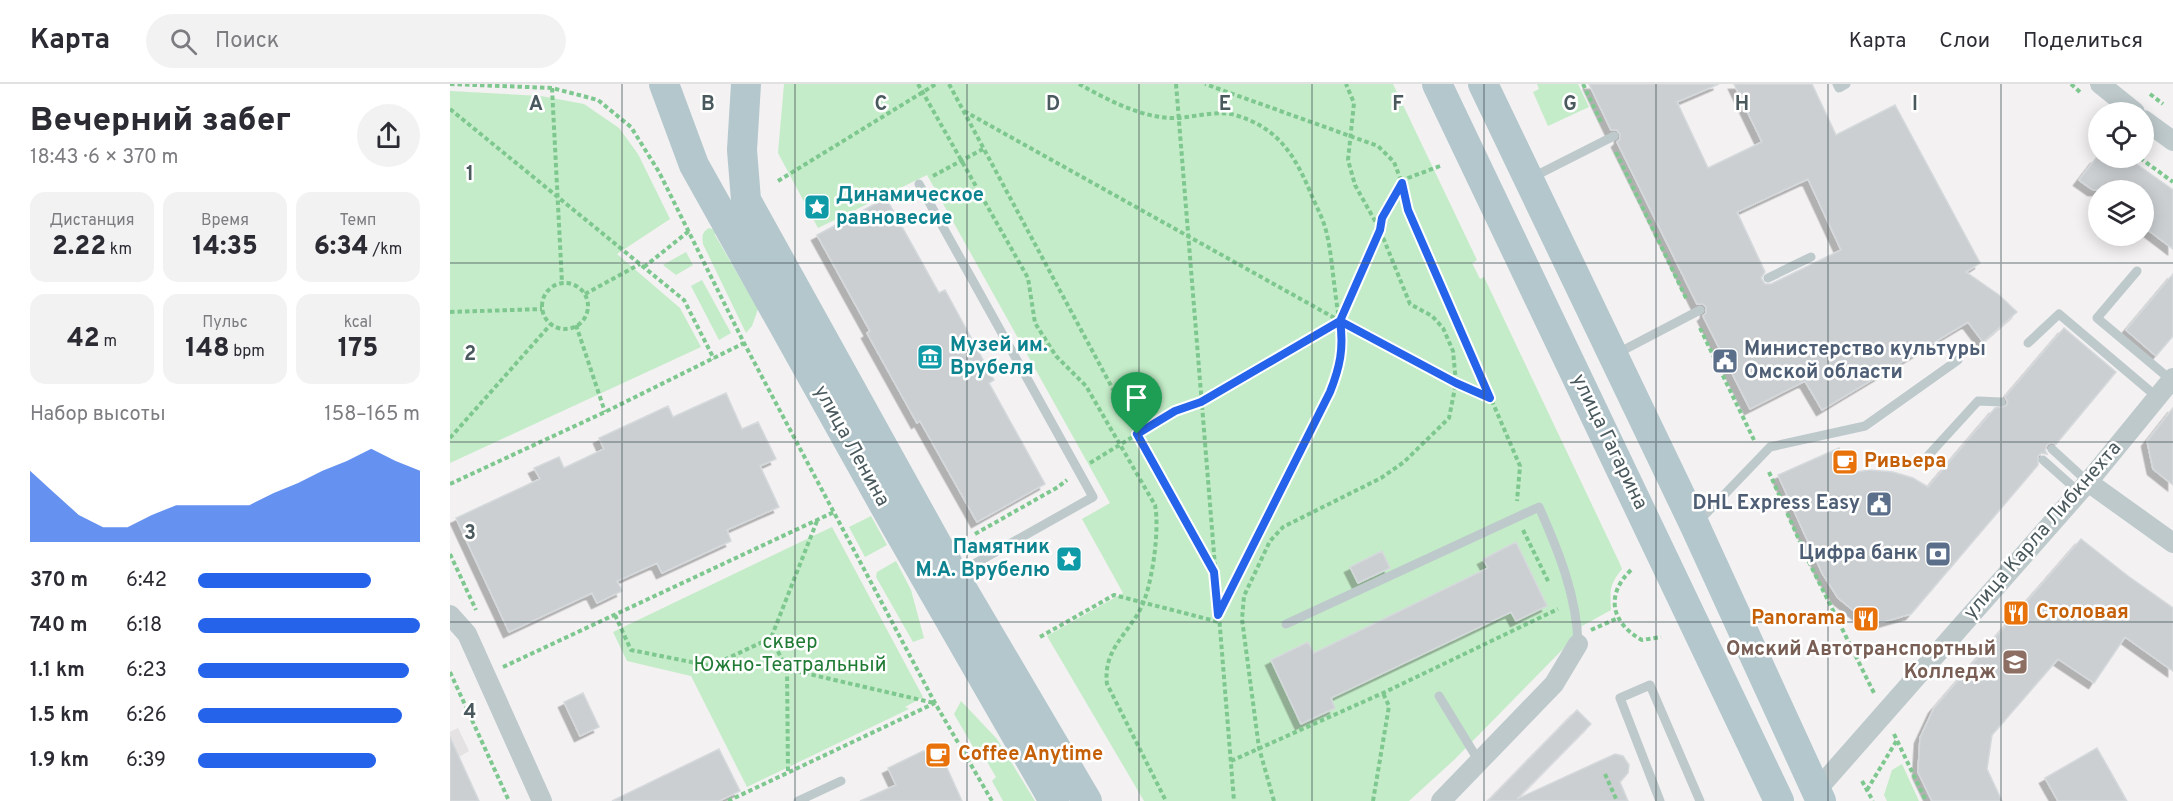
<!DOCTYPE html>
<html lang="ru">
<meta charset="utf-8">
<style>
:root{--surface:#fff;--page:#f2f2f3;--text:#2b2b33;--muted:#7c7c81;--line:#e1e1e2;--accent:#2563eb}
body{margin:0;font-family:Overpass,sans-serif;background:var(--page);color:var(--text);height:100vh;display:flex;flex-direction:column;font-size:22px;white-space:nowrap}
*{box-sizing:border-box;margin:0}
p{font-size:20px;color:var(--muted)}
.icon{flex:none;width:33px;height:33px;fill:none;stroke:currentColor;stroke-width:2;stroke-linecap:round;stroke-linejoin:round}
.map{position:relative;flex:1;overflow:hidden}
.sheet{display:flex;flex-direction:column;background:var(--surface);width:450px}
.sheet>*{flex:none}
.buttons{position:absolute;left:1638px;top:18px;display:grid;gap:12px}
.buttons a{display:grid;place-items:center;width:66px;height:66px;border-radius:50%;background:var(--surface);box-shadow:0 3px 15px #0003;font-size:30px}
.pin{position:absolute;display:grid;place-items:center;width:51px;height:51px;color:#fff;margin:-62px -26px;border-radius:50% 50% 50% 0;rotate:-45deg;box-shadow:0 0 6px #0007}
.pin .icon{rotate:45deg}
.round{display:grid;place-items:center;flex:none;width:63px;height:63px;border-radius:32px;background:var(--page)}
.summary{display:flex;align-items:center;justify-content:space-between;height:102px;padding:0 30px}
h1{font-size:33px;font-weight:800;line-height:45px}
.figures{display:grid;grid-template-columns:repeat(3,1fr);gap:9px;height:102px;padding:6px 30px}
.figures div{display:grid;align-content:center;border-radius:15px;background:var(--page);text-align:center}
.figures b{font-size:26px;font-weight:800}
.figures small{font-size:16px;font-weight:400}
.figures p{font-size:16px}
.chart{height:168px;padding:12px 30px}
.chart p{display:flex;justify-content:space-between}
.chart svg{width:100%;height:108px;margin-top:6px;fill:var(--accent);opacity:.7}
ul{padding:0 30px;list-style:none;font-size:20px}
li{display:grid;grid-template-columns:96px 72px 1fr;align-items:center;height:45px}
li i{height:15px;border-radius:8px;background:var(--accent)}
header{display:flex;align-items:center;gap:36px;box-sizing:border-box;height:84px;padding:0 30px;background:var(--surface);border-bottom:2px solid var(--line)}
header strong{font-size:28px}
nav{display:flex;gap:33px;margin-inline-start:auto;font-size:21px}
.search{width:420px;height:54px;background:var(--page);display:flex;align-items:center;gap:15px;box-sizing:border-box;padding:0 21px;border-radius:33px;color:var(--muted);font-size:22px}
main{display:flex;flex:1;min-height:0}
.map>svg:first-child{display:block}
.education{fill:#e4e2e3}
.green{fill:#c4ecc8}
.building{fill:#cbcfd2;stroke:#d5d9dc;stroke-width:1.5;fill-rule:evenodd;filter:url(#shadow)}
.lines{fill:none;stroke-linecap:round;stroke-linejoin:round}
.path{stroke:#7ec890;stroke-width:4;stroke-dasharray:4.5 3;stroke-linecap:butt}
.lane{stroke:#bec9cc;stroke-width:9}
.street{stroke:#bec9cc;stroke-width:20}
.primary{stroke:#b3c7cd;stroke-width:30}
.route-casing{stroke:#fff;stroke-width:12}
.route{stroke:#2563eb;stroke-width:8}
.grid{fill:none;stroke:#4a595d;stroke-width:1.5;stroke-opacity:0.55}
.labels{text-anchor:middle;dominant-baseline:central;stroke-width:5;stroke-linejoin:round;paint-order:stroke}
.culture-label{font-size:20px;font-weight:bold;fill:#0d838f;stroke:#fff;text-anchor:start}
.service-label{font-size:20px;font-weight:bold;fill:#4e5e75;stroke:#fff;text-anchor:end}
.street-label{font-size:20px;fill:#4a595d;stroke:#fff}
.food-label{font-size:20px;font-weight:bold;fill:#c56008;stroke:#fff;text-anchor:start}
.park-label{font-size:20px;fill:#1f7a34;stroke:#fff}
.education-label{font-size:20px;font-weight:bold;fill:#785e54;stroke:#fff;text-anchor:end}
.grid-label{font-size:20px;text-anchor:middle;font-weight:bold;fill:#4a595d;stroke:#fff;stroke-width:5;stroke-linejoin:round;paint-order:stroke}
</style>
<header>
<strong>Карта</strong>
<div class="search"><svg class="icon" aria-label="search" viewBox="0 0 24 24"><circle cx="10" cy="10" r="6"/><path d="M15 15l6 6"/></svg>Поиск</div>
<nav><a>Карта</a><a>Слои</a><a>Поделиться</a></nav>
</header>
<main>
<section class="sheet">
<div class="summary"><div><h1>Вечерний забег</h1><p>18:43 · 6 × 370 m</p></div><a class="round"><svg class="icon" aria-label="share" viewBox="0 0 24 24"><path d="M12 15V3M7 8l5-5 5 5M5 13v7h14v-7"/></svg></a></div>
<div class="figures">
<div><p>Дистанция</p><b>2.22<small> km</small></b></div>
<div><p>Время</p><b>14:35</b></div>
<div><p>Темп</p><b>6:34<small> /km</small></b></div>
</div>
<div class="figures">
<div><b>42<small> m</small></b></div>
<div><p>Пульс</p><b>148<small> bpm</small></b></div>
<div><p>kcal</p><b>175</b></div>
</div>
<div class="chart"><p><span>Набор высоты</span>158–165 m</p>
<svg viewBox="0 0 160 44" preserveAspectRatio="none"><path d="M0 44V15L10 24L20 33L30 38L40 38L50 33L60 29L70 29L80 29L90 29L100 24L110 20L120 15L130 11L140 6L150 11L160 15V44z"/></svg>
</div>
<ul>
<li><b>370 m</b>6:42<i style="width:78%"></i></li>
<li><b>740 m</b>6:18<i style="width:100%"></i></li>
<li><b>1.1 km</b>6:23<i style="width:95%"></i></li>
<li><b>1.5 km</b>6:26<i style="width:92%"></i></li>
<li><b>1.9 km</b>6:39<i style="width:80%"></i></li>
</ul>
</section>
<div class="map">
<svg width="1723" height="717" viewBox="0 0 1723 717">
<defs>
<filter id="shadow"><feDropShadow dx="-5.5" dy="5.5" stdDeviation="0" flood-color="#0004"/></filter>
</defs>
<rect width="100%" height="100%" fill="#f3f1f2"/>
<path class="education" d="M8,644L19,667L9,673L0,717V648Z"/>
<path class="green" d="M334,0H943L1027,176L1022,179L1030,195L1034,193L1170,480L1172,485C1159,501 1160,506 1161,526L1132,542L1114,564L1005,675L959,717H694L597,552L673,509L632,435L660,419L477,91L368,144L328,69Z
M1087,0H1128L1139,23L1098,42L1083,8L1089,5Z
M0,7L91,12L134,20L169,44L188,70L220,135L167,170L230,224L251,263L0,379Z
M259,144L265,146V151L308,225L302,242L296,249L253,160C252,152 252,148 259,144Z
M236,168L243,181L226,191L213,181Z
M252,196L281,249L269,256L241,202Z
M421,432L437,461L415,473L399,443Z
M382,443L473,613L455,623L459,625L297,703L241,592L177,577L163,548Z
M446,477L461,506L474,554L463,558L426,493L427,488Z
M511,617L547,655L585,717H553L542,697L546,693L529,664L525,666L504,630Z
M1452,680L1469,717H1437L1434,711L1442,686Z"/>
<path class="building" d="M1139,0H1269L1227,18L1258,84L1312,58L1284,0H1362L1386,51L1445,21L1530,179L1516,188L1549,211L1567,228L1533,258L1518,238L1372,326L1355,297L1300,325L1253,232L1256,229V223L1253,220H1247L1167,58L1170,55V50L1167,46H1161ZM1358,95L1391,166L1321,200H1315L1311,194L1315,188L1287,128Z
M1646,74H1678L1723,106V165L1694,143V106H1643L1629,96Z
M436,114L489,209L495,206L544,296L539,299L595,400L527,438L470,337L467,339L417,249L420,247L367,151Z
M1723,190V252L1706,272L1676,246Z
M1614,244L1666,288L1606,360L1601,358L1597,361L1595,366L1597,370L1591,369L1588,372V381L1461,530L1433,538L1413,534L1388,514L1372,489L1328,391L1389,364L1401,389L1419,386L1443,388L1463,394L1478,403L1545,324L1556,322L1558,318L1555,313Z
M276,309L292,345L308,338L326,375L310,382L329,423L277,446L281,457L240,476L212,489L207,479L167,497L172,507L147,519L142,509L59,548L6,434L90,395L84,384L109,373L114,384L154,365L149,354L186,337L218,322L223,333Z
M1723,324V401L1703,385L1697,357Z
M1631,455L1678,492L1723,524V587L1675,553L1644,599L1608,575L1542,651L1537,685L1552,717H1482L1468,688L1470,654L1484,624Z
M1066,458L1097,522L1066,537L1061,528L881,614L885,624L851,640L821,576L858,558L864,569L1038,484L1033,475Z
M932,467L940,484L908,499L900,483Z
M133,609L149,643L130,652L114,618Z
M1127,626L1141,640L1067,715L1165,670L1173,672L1179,681L1178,689L1170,698L1178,717H1038Z
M0,653L29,717H0Z
M1647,664L1677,717H1608L1595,694Z
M269,665L290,707L269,717H162Z
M473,667L488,671L493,675L512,717H410L446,701L438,684Z"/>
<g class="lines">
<path class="path" d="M0,0L102,4L148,16L181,43L209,88L294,259L485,619L542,717
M468,0L578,194L585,239L606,272L636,302L705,421C710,446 702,504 690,526C675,553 653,567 657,600L716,717
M499,0L687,350L763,487
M629,0C658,16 693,35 727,34C746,33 766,26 785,31C826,43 843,68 859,105C864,118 871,130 875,143C881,164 882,185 885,206C888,234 895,258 888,287L769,531
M726,0L784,717
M1133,0L1152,40
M1621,0L1630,8
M102,4L112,199
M1700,10L1713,20
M0,25L234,216L264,275
M514,27L890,237L1006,299L1040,314
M1166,68L1237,216
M1690,74L1723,98
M990,82L958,94L952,99L955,115L1070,382L1067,417
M483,92L533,65
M328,97L486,0
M194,183L239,147
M92 222a23 23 0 1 1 46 0a23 23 0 1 1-46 0Z
M135,210L190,180
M0,228L92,225
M126,241L155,328
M1250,244L1304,356
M0,354L101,240
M640,379L725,327L751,318L890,237L930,146L932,134L952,99L944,78L928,62L755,0
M1319,388L1358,476L1425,611
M0,400L155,328L294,259
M1073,446L1099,499
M525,450L608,403L617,396
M0,470L26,526
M1181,486C1155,511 1161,539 1192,556L1211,553
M165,531L181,566L261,582L321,554L367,437
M1141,546L1168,534
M590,553L664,511L769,538
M321,554L337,585L484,619
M53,583L384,428
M337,585L338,688
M0,588L59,717
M1444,650L1476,717
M781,677L933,609L1108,525
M1155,690L1167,717
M1412,697L1423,717
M1417,706L1447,656
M278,717L485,619
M824,717L809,664L792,535L794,512L820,457L833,443L931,394L954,378L999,334L1006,299L1003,267L993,244L982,232L960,220L930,146L905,101L898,76L904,19L896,0
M923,717L939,622L933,609"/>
<path class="lane" d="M1387,0L1389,4L1396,0
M1083,93L1164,52
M469,100L643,413L508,489
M1687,187L1647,234L1721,296
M1318,194L1361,173
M1578,259L1609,230L1707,313
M1166,270L1250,226
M1602,365L1638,398
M1475,375L1528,317L1551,318
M1593,376L1629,408
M1248,438L1320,363L1415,342L1508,276
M836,540L1089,423C1108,466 1127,512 1128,560
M989,612L1030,679
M348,717L391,697
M1210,717L1170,614L1200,601L1250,717"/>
<path class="street" d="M1650,0L1685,28
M1694,36L1723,57
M1638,398L1723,459
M0,531L17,550L92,717
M1366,707L1638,398L1723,294
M991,717L1104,600L1128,560"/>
<path class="primary" d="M214,0L244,81L447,444L604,717
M296,0L292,66L296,116L504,491L637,717
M987,0L1329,717
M1033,0L1245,442L1371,717"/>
</g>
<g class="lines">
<defs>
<path id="route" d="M687,350L764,488L768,531L880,308C890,283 894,264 890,237L1006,299L1040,314L958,126L952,99L932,134L930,146L890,237L751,318L725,327L687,350"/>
</defs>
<use href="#route" class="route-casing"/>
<use href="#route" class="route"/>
</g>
<path class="grid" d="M172,0V717M345,0V717M517,0V717M689,0V717M862,0V717M1034,0V717M1206,0V717M1378,0V717M1551,0V717M0,179H1723M0,358H1723M0,538H1723"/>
<defs>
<symbol id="sight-square" viewBox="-11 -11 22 22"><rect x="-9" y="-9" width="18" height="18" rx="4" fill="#0f9aa8" stroke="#fff"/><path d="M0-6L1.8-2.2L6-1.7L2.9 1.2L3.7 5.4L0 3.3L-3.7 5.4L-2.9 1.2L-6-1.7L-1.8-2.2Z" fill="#fff"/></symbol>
<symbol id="museum-square" viewBox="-11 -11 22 22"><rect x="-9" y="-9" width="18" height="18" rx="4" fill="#0f9aa8" stroke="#fff"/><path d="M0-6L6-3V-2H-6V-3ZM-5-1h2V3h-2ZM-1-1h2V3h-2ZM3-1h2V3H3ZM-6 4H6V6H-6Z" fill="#fff"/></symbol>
<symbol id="civic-square" viewBox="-11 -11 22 22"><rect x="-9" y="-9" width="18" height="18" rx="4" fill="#5c6f8a" stroke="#fff"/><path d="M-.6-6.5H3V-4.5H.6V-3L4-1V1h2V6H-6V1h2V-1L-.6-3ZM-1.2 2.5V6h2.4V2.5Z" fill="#fff"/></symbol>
<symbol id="cafe-square" viewBox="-11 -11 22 22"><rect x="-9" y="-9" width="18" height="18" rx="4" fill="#e8710a" stroke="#fff"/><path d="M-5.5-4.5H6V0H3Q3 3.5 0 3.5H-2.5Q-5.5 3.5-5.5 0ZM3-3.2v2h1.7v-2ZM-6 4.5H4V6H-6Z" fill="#fff"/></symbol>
<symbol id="bank-square" viewBox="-11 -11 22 22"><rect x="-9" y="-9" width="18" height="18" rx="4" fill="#5c6f8a" stroke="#fff"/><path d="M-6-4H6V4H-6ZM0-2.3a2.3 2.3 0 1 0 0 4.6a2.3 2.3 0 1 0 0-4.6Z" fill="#fff"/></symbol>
<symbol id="restaurant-square" viewBox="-11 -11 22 22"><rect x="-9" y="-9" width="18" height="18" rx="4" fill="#e8710a" stroke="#fff"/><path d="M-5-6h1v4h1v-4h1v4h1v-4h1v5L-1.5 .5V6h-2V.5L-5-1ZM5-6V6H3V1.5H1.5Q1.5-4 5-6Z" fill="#fff"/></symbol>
<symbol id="university-square" viewBox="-11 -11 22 22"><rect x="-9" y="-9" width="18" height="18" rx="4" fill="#8d6e63" stroke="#fff"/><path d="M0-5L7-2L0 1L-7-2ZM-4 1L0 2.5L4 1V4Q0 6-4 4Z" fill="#fff"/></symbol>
</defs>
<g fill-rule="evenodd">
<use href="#sight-square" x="352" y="108" width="30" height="30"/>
<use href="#museum-square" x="465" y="258" width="30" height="30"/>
<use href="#civic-square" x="1260" y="262" width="30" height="30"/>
<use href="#cafe-square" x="1380" y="363" width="30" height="30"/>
<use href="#civic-square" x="1414" y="405" width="30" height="30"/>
<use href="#bank-square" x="1473" y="455" width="30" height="30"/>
<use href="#sight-square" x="604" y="460" width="30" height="30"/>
<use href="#restaurant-square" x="1551" y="514" width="30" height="30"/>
<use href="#restaurant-square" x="1401" y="520" width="30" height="30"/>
<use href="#university-square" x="1550" y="563" width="30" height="30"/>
<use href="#cafe-square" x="473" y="656" width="30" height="30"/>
</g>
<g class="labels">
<g class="culture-label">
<text x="386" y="112">Динамическое<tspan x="386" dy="23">равновесие</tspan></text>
<text x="500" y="262">Музей им.<tspan x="500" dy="23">Врубеля</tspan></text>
<text x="600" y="464" text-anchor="end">Памятник<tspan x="600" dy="23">М.А. Врубелю</tspan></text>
</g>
<g class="service-label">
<text x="1294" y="266" text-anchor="start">Министерство культуры<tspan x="1294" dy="23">Омской области</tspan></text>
<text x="1410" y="420">DHL Express Easy</text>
<text x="1468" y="470">Цифра банк</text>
</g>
<g class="street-label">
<text transform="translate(1159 358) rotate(64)">улица Гагарина</text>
<text transform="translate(401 362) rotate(61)">улица Ленина</text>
<text transform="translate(1593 447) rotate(-49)">улица Карла Либкнехта</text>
</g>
<g class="food-label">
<text x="1414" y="378">Ривьера</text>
<text x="1586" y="529">Столовая</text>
<text x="1396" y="535" text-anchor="end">Panorama</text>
<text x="508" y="671">Coffee Anytime</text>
</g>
<g class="park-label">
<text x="340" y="559">сквер<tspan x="340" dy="23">Южно-Театральный</tspan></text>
</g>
<g class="education-label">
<text x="1546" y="566">Омский Автотранспортный<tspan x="1546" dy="23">Колледж</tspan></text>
</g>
</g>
<g class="grid-label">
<text x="86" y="26">A</text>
<text x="258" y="26">B</text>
<text x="431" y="26">C</text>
<text x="603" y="26">D</text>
<text x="775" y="26">E</text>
<text x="948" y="26">F</text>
<text x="1120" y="26">G</text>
<text x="1292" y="26">H</text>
<text x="1465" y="26">I</text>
<text x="20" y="96">1</text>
<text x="20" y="276">2</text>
<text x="20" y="455">3</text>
<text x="20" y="634">4</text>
</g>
</svg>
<div class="buttons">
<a><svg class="icon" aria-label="locate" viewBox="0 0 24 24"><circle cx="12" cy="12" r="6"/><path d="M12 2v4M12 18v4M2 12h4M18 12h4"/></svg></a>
<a><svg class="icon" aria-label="layers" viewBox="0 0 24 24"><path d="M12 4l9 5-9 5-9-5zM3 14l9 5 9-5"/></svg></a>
</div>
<div class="pin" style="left:687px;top:350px;background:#1e9e55"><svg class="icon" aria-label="arrive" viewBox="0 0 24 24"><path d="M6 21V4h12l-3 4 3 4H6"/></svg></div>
</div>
</main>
